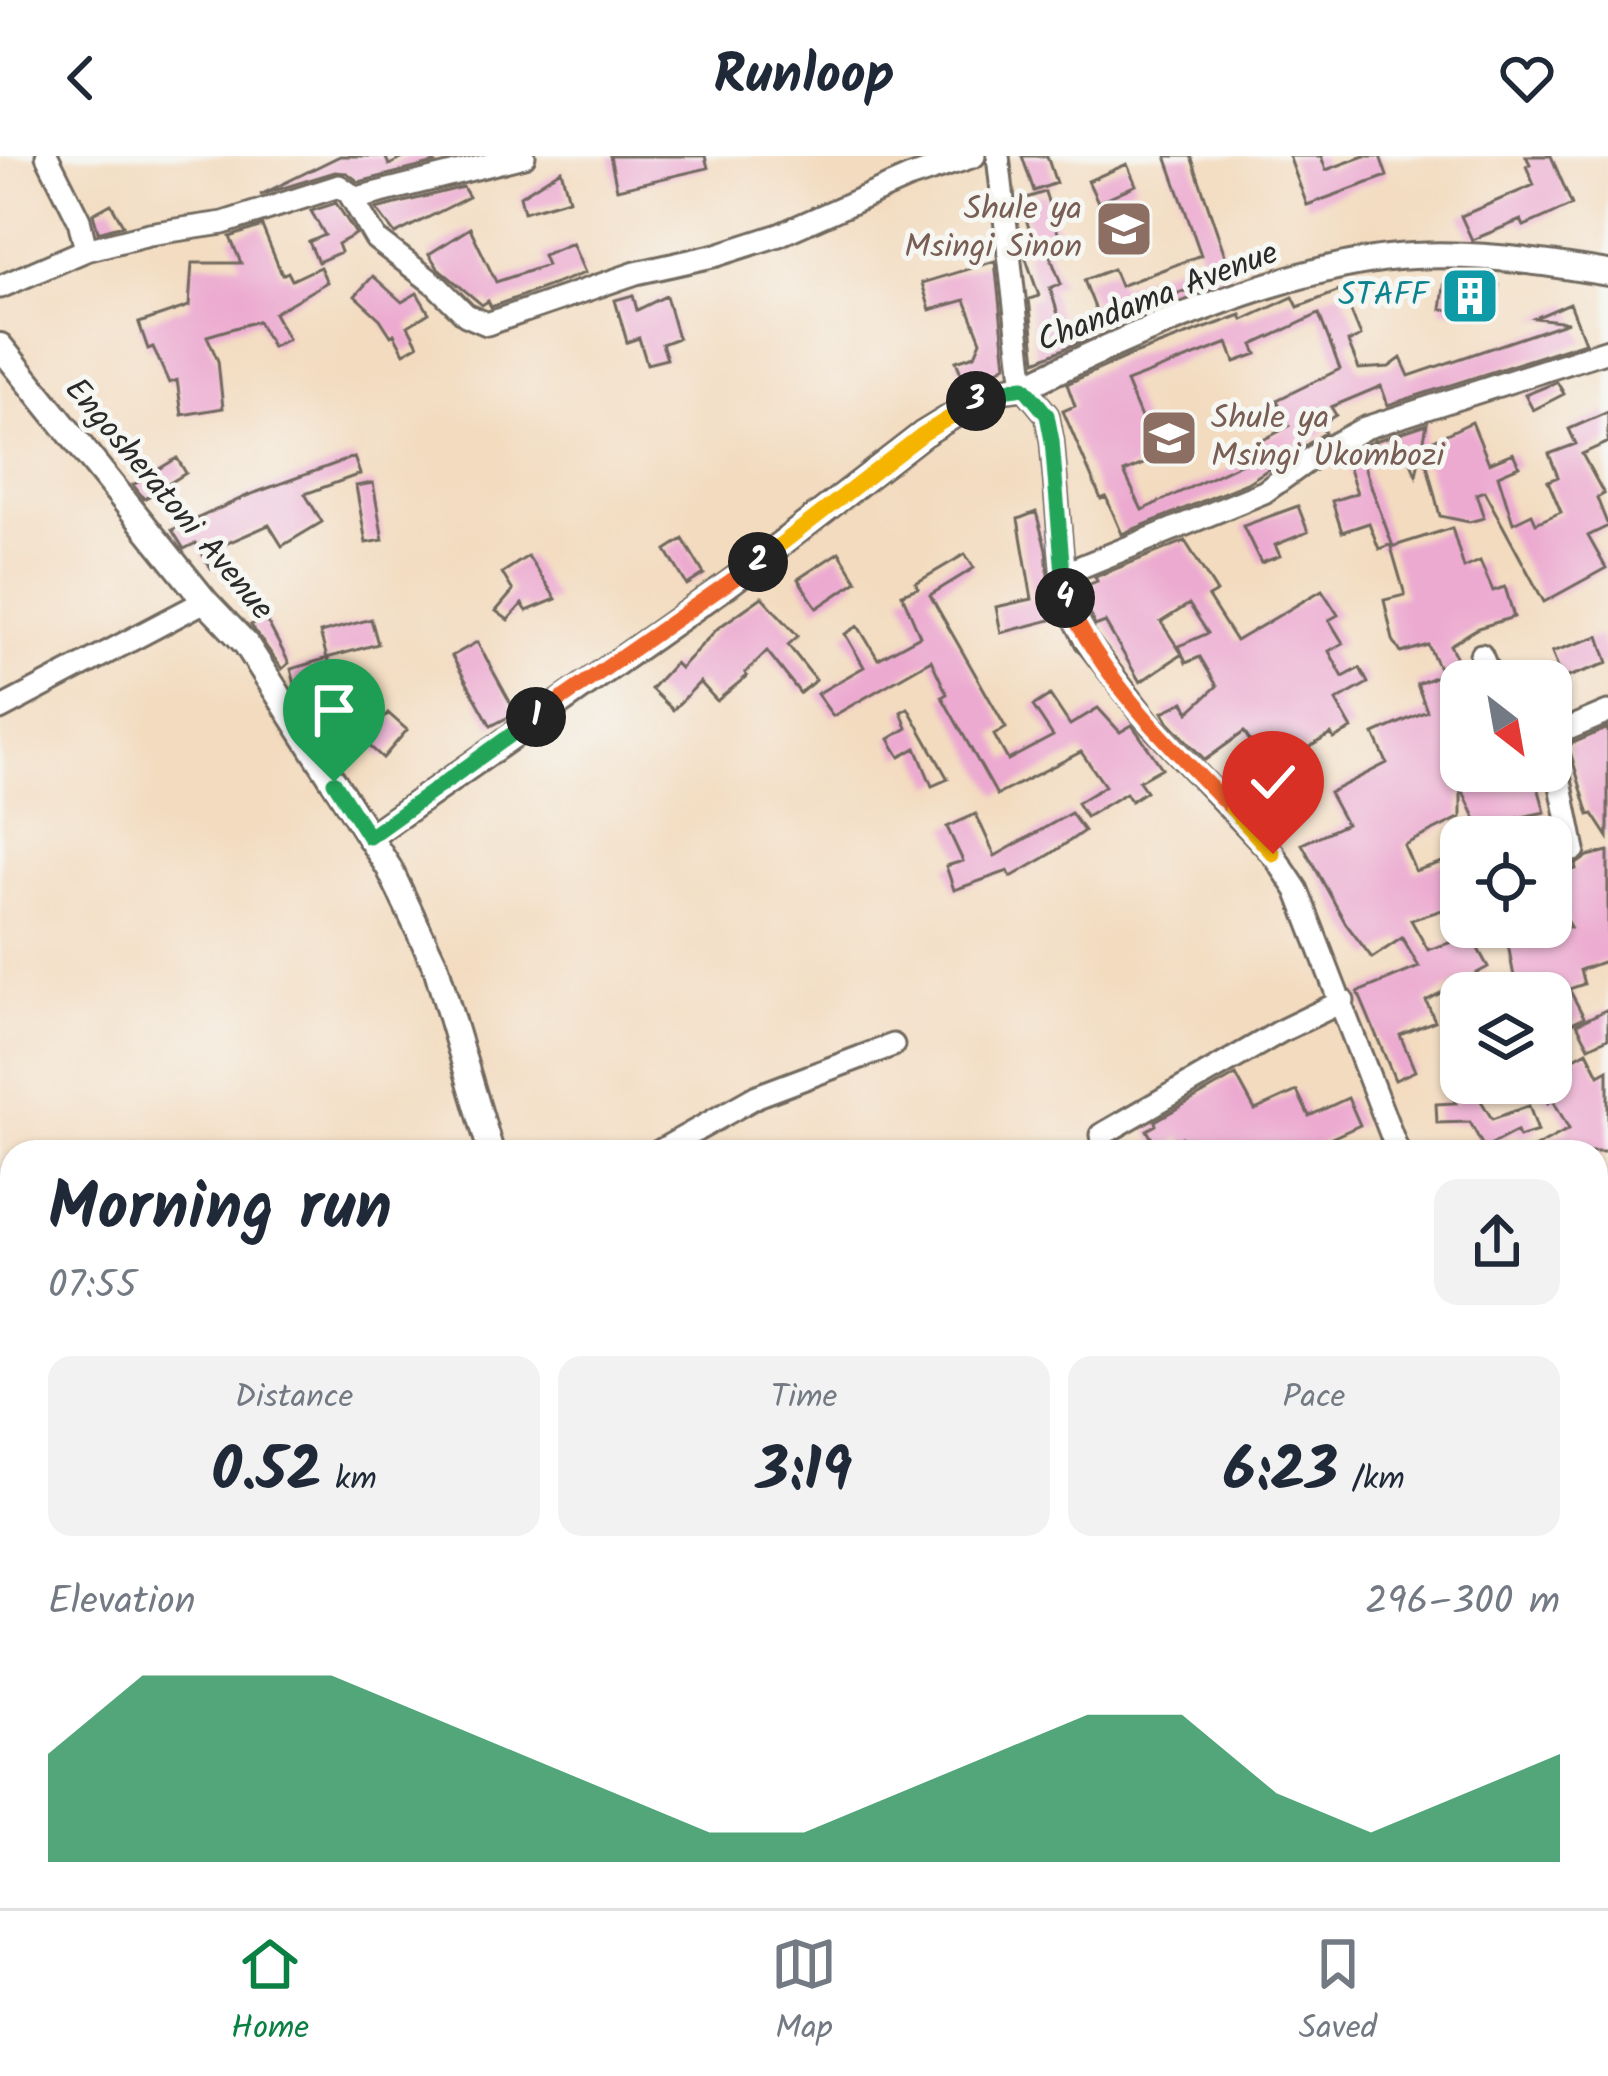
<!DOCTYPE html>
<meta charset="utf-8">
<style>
:root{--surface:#fff;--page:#f2f2f3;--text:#1f2937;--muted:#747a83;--line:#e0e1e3;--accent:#0b8043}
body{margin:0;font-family:Kalam,sans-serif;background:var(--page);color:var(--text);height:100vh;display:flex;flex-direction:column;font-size:45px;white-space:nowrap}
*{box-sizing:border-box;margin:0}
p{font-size:39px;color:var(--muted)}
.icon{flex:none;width:66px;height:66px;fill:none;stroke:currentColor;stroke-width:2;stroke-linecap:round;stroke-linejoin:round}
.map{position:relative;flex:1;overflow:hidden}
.side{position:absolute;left:0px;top:984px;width:1608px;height:768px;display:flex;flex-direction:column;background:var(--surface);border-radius:36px 36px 0 0;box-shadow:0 3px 9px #0004}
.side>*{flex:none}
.needle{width:78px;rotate:149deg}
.fabs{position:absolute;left:1440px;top:504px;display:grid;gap:24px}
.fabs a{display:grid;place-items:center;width:132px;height:132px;border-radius:24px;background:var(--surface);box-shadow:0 3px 9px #0004;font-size:60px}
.pin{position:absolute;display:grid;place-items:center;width:102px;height:102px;color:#fff;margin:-123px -51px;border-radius:50% 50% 50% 0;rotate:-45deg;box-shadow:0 0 12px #0007}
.pin .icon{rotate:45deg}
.km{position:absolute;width:60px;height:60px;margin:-30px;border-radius:50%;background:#222;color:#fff;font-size:33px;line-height:60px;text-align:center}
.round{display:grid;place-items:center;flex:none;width:126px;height:126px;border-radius:24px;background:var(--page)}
.overview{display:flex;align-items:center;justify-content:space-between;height:204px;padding:0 48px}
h1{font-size:66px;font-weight:700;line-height:90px}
.stats{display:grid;grid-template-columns:repeat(3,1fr);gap:18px;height:204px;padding:12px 48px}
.stats div{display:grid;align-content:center;border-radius:24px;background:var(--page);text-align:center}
.stats b{font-size:60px;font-weight:700}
.stats small{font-size:33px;font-weight:400}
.stats p{font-size:33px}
.chart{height:336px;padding:24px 48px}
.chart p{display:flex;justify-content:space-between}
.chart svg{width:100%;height:216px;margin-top:12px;fill:var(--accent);opacity:.7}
header{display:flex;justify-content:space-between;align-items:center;height:156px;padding:0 48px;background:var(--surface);font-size:54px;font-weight:700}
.dock{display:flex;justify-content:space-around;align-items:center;height:168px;border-top:3px solid var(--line);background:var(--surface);font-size:33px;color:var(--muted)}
.dock a{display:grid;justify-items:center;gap:6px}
.dock .selected{color:var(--accent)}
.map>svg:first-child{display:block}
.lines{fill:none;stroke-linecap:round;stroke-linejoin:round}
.river{stroke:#54a2ce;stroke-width:33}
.building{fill:#ecaad0;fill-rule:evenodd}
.minor-casing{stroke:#71695f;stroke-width:27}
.tertiary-casing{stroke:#71695f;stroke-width:30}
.minor{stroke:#fff;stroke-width:21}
.tertiary{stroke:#fff;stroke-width:24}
.split-1-casing{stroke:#fff;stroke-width:24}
.split-2-casing{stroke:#fff;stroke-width:24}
.split-3-casing{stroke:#fff;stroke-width:24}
.split-4-casing{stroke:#fff;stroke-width:24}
.split-5-casing{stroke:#fff;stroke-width:24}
.split-6-casing{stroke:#fff;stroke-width:24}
.split-1{stroke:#22a559;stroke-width:15}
.split-2{stroke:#f0652b;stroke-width:15}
.split-3{stroke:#f5b400;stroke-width:15}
.split-4{stroke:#22a559;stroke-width:15}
.split-5{stroke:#f0652b;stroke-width:15}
.split-6{stroke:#f5b400;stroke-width:15}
.labels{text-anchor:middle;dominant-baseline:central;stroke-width:10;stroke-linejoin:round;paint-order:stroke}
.education-label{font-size:33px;fill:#785e54;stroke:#f6f6f2;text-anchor:end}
.culture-label{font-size:33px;fill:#0d838f;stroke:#f6f6f2;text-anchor:end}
.street-label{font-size:33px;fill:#2b2b2b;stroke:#f6f6f2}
</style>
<header><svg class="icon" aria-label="back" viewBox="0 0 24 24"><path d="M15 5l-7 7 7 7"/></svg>Runloop<svg class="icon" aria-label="heart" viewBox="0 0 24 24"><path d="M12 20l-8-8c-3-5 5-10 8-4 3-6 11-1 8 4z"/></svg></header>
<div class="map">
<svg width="1608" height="1752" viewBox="0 0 1608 1752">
<rect width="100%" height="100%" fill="#f6f6f2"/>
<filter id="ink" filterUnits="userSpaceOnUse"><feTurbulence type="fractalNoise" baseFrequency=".00833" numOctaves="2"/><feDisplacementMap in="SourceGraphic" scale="24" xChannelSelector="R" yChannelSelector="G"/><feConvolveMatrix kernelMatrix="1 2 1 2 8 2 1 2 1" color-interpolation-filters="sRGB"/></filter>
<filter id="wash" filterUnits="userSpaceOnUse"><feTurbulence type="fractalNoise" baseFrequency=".004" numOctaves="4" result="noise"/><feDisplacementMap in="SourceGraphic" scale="48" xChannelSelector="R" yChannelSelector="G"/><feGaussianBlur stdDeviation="2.7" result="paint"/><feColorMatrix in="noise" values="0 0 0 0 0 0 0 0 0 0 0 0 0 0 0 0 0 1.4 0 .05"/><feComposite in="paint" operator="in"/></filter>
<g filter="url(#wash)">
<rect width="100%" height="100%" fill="#f3dbbf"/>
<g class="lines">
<path class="river" d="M0,1255L12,1289
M0,1446L12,1323
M0,1506L12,1539
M85,1740L89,1752"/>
</g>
<g id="blocks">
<path class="building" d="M340,0H385L389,9L408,0H431L435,7L359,26L347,17L335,16L260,39Z
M610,0H705L708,12L617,33Z
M1022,0H1047L1056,27L1034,35Z
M1166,0H1191L1231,117L1101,167L1084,124L1113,113L1120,130L1201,99Z
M1289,0H1321L1326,14L1364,0H1380L1387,20L1307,49Z
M1526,0H1551L1572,49L1524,70L1521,64L1472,84L1461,60L1534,29L1526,10L1530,8Z
M1127,8L1136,29L1098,46L1088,25Z
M561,14L569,43L524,56L520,40Z
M463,31L469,41L395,78L376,53Z
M1045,36L1059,80L1034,88L1020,44Z
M336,47L356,78L338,88L341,96L318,106L309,86L325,79L311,55Z
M111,48L123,69L98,76L93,58Z
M262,70L282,119L288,116L292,124L320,111L327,126L274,157L288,183L272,191L258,165L207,180L218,205L223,252L182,259L177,224L169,227L153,191L148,193L139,167L189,150L192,107H241L230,81Z
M470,72L496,126L547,109L543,99L572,87L585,117L491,151L488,145L482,149L438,112L429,98Z
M1046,89L1061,128L1050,132L1064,178L1084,172L1087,183L1036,205L1029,143L1039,140L1024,97Z
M995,105L1006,209L967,232L956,205L975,199L981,185L965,144L930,154L922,127Z
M373,120L402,146L417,137L429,157L408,170L418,189L404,197L394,178L391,180L380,163L355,140Z
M1445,124L1499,129L1495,157L1441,153Z
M1342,134L1361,180L1348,186L1359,213L1389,211L1401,202L1409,220L1568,166L1535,162L1570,147L1585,186L1388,249L1381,230L1331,251L1336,259L1321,268L1325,277L1247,327L1122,378L1106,341L1101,343L1063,255L1075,250L1067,228L1129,200L1241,159L1243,164L1293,141L1298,151ZM1319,158L1340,213L1277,244L1289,270L1237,298L1242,307L1142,354L1124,316L1158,302L1126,226L1228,187L1235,206L1257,198L1253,189Z
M633,139L637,154L666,140L678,182L662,188L667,203L647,208L639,182L627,186L615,144Z
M1557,226L1564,238L1533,254L1525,239Z
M1608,256V286L1582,298L1604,338L1597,342L1608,370L1588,380L1606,412L1544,446L1484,335L1476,338L1484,362L1469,366L1440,360L1422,289L1416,319L1404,288L1362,305L1392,388L1379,393L1369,367L1342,376L1332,345L1357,337L1347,307L1341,310L1338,304L1369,287L1427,268L1423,289L1472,266L1489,307L1513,297L1519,310L1498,319L1513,367L1532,358L1536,367L1561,356L1548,325L1558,321L1549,298L1576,288L1569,273Z
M354,301L360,318L305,338L322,366L282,390L269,369L221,390L228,403L211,413L196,387L184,393L172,374L249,339Z
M177,302L186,317L144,343L133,329Z
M373,327L383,384L366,387L356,330Z
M1298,350L1308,376L1275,389L1280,400L1261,407L1243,370Z
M1036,356L1046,393L1050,444L1058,462L1001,477L996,451L1032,443L1018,363Z
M1452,372L1464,412L1480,405L1493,435L1505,431L1514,461L1478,472L1450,489L1469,525H1461V615H1543L1545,625L1537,627L1545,656L1499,666L1506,681H1484L1461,631V661L1404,689L1415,715L1461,700V748L1411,764L1428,794L1467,781L1463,771H1493L1497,784L1477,791L1488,811L1426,845L1435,865L1400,879L1415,915L1395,924L1358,836L1419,811L1402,782L1372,802L1346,768L1302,688L1346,668L1329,637L1387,607L1374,578L1427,555L1417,528L1442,518L1428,489L1401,497L1393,484L1384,444L1405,439L1391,391Z
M683,383L704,418L687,429L666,394Z
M1185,385L1217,436L1208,441L1236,485L1322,434L1338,459L1329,464L1343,487L1329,495L1343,521L1360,512L1368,527L1336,545L1352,573L1334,583L1331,578L1300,597L1297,592L1267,611L1244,576L1205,604L1168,565L1163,556L1184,546L1189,556L1217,530L1200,501L1186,507L1179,490L1208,477L1189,448L1161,466L1182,498L1140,526L1105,466L1095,470L1079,433L1097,425L1095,421Z
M839,396L857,425L817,452L798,423Z
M965,398L974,412L930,439L1006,572L994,579L1008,604L1053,580L1033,550L1050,539L1070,569L1098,552L1120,576L1132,569L1162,612L1139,625L1146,635L1131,645L1126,637L1086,661L1077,647L1105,630L1081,596L997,639L942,541L947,538L931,504L833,560L817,538L864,511L845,478L858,470L878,503L920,480L902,438L918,432L916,427Z
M528,400L556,443L527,455L522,448L508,464L496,455L513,435L502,417Z
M762,441L798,480L788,489L816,524L800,537L767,495L745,517L747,520L717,545L700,526L673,554L651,533L675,507L680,512L718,472Z
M265,461L289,507L282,513L251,469Z
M371,463L378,488L327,502L320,477Z
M1599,480L1608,507L1562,523L1552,496Z
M477,486L516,557L491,570L452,500Z
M328,502L334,526L297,536L291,513Z
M908,552L948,623L932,630L916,592L900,601L889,583L907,572L901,556Z
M388,557L407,574L383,602L364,585Z
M1608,572V681L1593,658L1589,659L1568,589Z
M1071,657L1084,675L1051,698L1011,721L1008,715L954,734L946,710L963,705L947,671L976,658L995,700Z
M1608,695V804L1580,814L1584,828L1569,833L1584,861L1551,877V837H1517L1507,783L1523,771H1570L1551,736V720L1576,713L1575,709L1588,700Z
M1608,853V882L1589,891L1577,868Z
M1587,895L1599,919L1608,914V996H1526L1569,973L1553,944L1548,947L1536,927H1551V915Z
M1461,917V937L1472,930L1492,963L1529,950L1538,975L1519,981L1517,975L1484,992L1470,966L1437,967L1436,948L1456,947L1444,927Z
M1236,919L1255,954L1297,935L1309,960L1348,942L1360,969L1301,996H1189L1182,981L1158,994L1147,974L1156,969L1155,965Z"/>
</g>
</g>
<g filter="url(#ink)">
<use href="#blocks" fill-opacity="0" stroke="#71695f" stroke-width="3"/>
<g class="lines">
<defs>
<path id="minor" d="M47,0L79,64L86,94
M998,0L1024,231L1047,259L1052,285L1065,442L1086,485L1150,568L1273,698L1297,734L1398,996
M353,43L524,0
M0,131L86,94L149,78L223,67L339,30L349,37L376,83L436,129L466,159L487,168L636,117L717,99L779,79L908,22L974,0
M1061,419L1264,336L1317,298L1365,272L1608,194
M1481,499L1492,525
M0,553L205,445
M1574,694L1551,580L1608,556
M1101,979L1283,874L1343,845
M658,996L757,940L893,889
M1596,1320L1608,1312
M1596,1631L1608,1654
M606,1740L615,1752
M551,1752L576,1740
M1182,1752L1183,1740
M1321,1752L1355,1740"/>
<path id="tertiary" d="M0,190L205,445L246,488L389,712L436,811L491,996
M369,681L730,427L923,278L994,235L1024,231C1124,181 1276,115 1388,102C1460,94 1537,105 1608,117
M1011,1740L1022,1752"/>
</defs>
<use href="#minor" class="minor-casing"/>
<use href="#tertiary" class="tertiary-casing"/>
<use href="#minor" class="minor"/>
<use href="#tertiary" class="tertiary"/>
</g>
</g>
<g class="lines" filter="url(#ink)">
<defs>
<path id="split-1" d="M334,626L369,681L536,561"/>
<path id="split-2" d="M536,561L758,406"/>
<path id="split-3" d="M758,406L923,278L976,245"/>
<path id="split-4" d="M976,245L994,235L1024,231L1047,259L1052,285L1065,442"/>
<path id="split-5" d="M1065,442C1104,526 1168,588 1232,653"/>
<path id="split-6" d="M1232,653L1273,698"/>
</defs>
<use href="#split-1" class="split-1-casing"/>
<use href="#split-2" class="split-2-casing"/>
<use href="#split-3" class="split-3-casing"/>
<use href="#split-4" class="split-4-casing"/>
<use href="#split-5" class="split-5-casing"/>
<use href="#split-6" class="split-6-casing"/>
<use href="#split-1" class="split-1"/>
<use href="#split-2" class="split-2"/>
<use href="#split-3" class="split-3"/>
<use href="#split-4" class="split-4"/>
<use href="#split-5" class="split-5"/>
<use href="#split-6" class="split-6"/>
</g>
<defs>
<symbol id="school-square" viewBox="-11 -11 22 22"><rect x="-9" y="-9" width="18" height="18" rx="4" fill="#8d6e63" stroke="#f6f6f2"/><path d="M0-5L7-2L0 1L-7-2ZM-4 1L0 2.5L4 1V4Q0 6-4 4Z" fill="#fff"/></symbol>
<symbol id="building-square" viewBox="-11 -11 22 22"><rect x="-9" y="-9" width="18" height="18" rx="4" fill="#0f9aa8" stroke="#f6f6f2"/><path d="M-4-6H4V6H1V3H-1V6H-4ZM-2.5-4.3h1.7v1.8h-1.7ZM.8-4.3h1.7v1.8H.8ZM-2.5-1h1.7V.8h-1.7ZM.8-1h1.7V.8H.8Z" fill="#fff"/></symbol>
</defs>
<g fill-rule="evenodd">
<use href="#school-square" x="1091" y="40" width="66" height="66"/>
<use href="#building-square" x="1437" y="107" width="66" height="66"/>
<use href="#school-square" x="1136" y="249" width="66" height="66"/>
</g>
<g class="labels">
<g class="education-label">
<text x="1082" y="54">Shule ya<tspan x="1082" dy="38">Msingi Sinon</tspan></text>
<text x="1211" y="263" text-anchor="start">Shule ya<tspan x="1211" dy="38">Msingi Ukombozi</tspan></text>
</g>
<g class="culture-label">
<text x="1428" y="140">STAFF</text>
</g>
<g class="street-label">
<text transform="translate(1158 142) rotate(-21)">Chandama Avenue</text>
<text transform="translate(168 344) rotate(50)">Engosheratoni Avenue</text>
</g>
</g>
</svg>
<div class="fabs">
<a><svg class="needle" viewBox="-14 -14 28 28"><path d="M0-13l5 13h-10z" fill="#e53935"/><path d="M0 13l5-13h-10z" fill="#747a83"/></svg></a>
<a><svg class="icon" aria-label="locate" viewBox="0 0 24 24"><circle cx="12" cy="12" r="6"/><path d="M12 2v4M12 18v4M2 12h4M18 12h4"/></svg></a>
<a><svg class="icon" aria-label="layers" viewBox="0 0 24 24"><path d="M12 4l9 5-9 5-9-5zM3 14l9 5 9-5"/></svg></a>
</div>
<div class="pin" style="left:334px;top:626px;background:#1e9e55"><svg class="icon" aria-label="arrive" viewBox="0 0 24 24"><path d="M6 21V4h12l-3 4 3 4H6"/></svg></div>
<div class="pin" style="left:1273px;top:698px;background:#d93025"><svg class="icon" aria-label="check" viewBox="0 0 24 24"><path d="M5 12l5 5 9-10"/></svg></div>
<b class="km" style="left:536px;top:561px">1</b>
<b class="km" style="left:758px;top:406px">2</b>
<b class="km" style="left:976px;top:245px">3</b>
<b class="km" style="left:1065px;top:442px">4</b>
<section class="side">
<div class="overview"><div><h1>Morning run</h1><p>07:55</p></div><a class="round"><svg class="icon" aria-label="share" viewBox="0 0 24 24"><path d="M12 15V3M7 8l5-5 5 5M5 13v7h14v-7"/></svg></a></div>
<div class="stats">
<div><p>Distance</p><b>0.52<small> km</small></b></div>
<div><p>Time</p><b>3:19</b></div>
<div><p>Pace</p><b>6:23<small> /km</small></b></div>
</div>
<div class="chart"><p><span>Elevation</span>296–300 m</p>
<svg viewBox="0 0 160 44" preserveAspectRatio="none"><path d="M0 44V22L10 6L20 6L30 6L40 14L50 22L60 30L70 38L80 38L90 30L100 22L110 14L120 14L130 30L140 38L150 30L160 22V44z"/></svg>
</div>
</section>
</div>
<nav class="dock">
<a class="selected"><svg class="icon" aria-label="home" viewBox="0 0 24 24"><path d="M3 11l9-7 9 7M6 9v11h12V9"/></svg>Home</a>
<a><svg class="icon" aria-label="map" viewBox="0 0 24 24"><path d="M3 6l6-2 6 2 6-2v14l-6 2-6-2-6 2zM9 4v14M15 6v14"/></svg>Map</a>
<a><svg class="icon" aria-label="saved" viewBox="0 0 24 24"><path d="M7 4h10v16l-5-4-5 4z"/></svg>Saved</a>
</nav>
